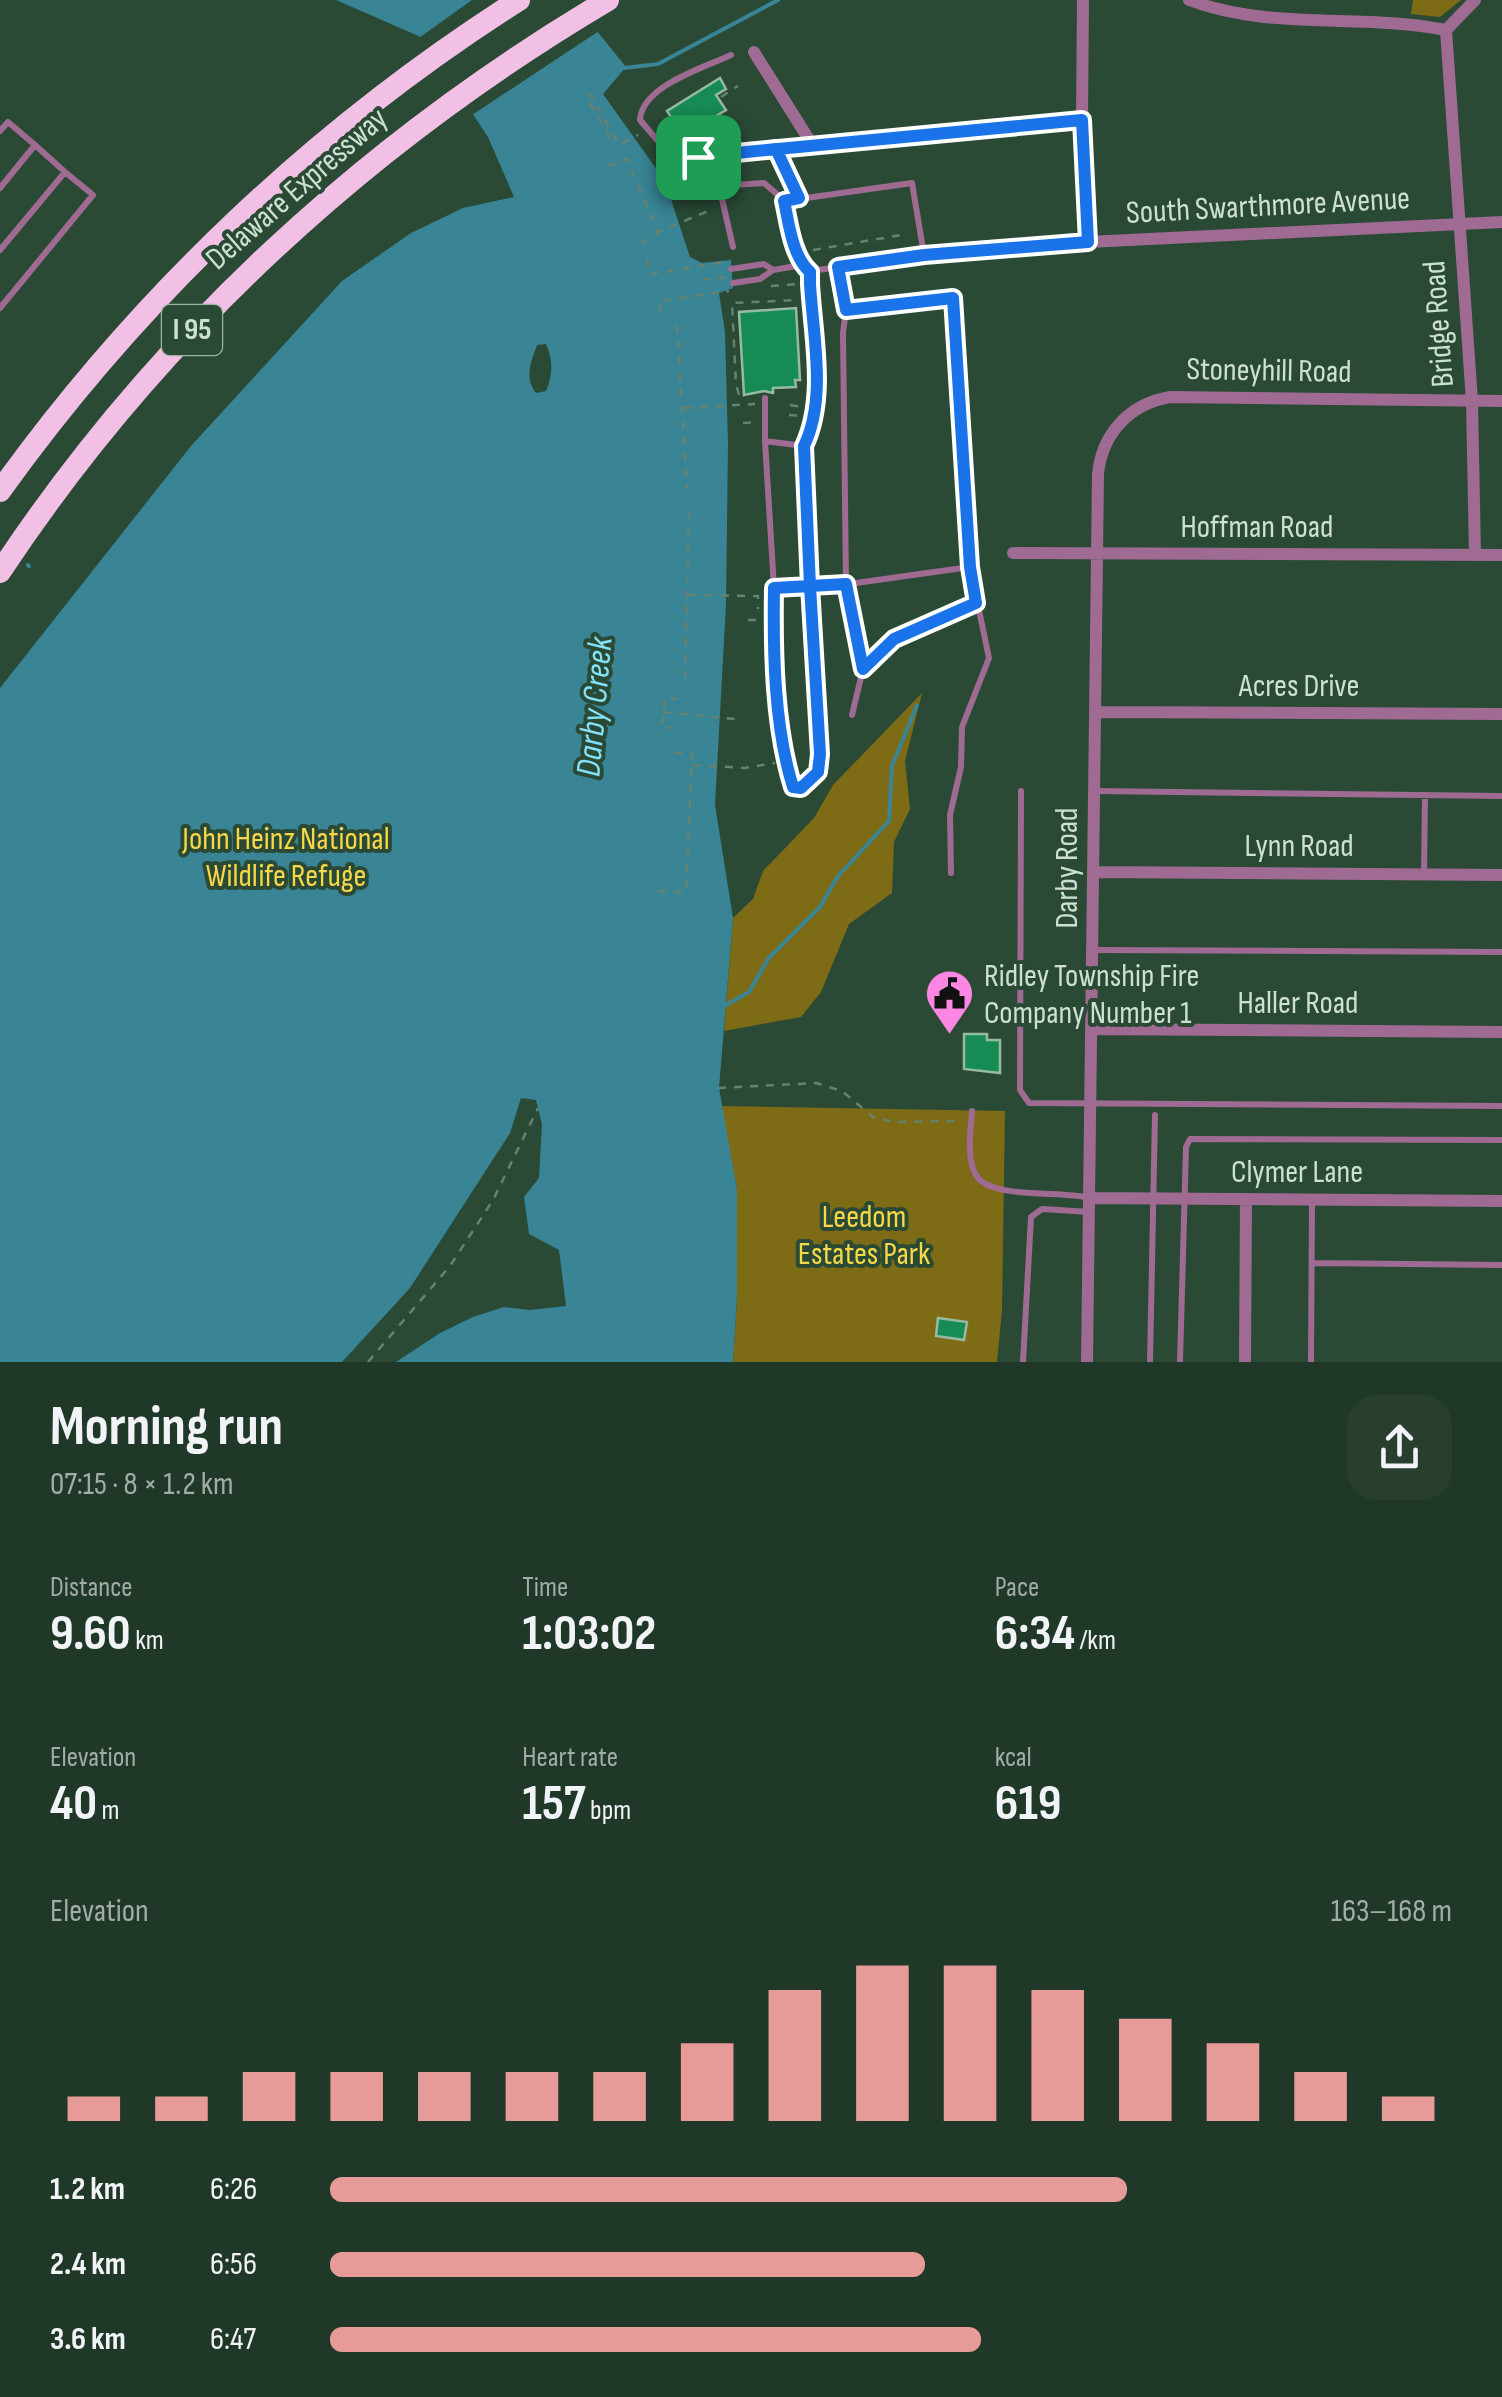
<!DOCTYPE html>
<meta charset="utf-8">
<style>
:root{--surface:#203828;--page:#283f30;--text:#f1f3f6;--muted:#a2aca8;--accent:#e69b98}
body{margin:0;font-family:"Sofia Sans Condensed",sans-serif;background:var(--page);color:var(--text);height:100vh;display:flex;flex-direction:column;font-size:38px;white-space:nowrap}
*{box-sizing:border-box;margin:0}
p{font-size:32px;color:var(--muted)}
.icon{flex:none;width:55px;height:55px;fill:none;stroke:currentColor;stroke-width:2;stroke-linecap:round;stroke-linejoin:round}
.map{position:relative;height:1362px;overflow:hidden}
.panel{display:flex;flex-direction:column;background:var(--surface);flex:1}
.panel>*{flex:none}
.pin{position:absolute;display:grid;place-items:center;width:85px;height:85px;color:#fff;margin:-42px;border-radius:20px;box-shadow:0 5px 15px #0006}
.round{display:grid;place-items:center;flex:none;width:105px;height:105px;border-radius:30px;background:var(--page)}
.summary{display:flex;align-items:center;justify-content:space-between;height:170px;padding:0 50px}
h1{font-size:55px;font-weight:700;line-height:75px}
.figures{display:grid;grid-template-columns:repeat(3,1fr);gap:15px;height:170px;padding:10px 50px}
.figures div{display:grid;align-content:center}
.figures b{font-size:50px;font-weight:700}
.figures small{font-size:28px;font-weight:400}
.figures p{font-size:28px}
.chart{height:280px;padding:20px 50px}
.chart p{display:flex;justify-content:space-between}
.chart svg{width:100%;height:180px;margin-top:10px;stroke:var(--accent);stroke-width:6}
ul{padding:0 50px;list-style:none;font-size:32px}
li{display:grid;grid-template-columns:160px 120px 1fr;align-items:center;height:75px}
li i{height:25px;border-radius:12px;background:var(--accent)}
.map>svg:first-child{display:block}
.green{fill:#7e6b15}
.water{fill:#398495;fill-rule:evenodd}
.pier{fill:#2a4a36}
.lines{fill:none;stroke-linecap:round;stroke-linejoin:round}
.stream{stroke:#398495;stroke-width:4}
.building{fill:#178b54;stroke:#97baa3;stroke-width:2.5}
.path{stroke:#668270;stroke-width:2.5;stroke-dasharray:8 8;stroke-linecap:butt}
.lane{stroke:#9f6b93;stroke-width:6}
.street{stroke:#9f6b93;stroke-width:12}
.highway{stroke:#f3c0e5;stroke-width:22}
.route-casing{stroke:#fff;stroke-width:20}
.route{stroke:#1a73e8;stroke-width:12}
.labels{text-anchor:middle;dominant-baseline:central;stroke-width:8;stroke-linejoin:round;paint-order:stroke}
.shield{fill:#2a4a36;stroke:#9cb3a4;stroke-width:2.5}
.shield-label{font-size:30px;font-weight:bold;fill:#cde0d3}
.street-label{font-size:32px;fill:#cde0d3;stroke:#2a4a36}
.park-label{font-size:32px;fill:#f9d847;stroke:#2a4a36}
.poi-label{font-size:32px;fill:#cde0d3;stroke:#2a4a36;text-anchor:start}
.water-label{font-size:35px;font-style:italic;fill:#83e2fa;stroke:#2a4a36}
</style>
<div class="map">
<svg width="1502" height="1362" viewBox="0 0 1502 1362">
<rect width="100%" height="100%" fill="#2a4a36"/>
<path class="green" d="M1413,0H1461L1440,17L1411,14Z
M922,693L905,761L910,809L894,842L892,893L849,924L821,992L801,1017L724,1031L733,918L753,899L763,871L814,818L833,785Z
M720,1106L1005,1111L1002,1310L997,1362H733L737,1298V1189Z"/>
<path class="water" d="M336,0H572L626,67L603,94L665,181L690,257L702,263L731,260L733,288L719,293L725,332L728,444L726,604L715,805L733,918L719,1088L737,1189V1298L733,1362H396L440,1333L473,1317L504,1307L530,1310L566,1306L559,1250L529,1234L524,1197L539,1178L542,1124L536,1100L521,1098L510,1133L410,1288L342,1362H0V688L191,446L342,281L411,233L463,208L514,197L488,137L423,38ZM546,344C553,359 553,375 546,391L536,393C524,378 531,362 537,345Z"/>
<path class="pier" d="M472,0H579L602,29L469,117L416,40Z"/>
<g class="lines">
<path class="stream" d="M624,68L658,64L778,0
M28,565L29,566
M721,1008L749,992L768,959L820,907L838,876L889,821L892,766L917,705"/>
</g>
<path class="building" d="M720,78L726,89L716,95L726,110L683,136L667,111Z
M796,308L800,380H795L796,387L773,388V393L764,391L744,395L739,312Z
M964,1034H987V1040H1000V1073L964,1069Z
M938,1318L967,1322L964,1340L936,1336Z"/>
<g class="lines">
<path class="path" d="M721,97L738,86
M610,138L587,98L591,95L619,145L638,135
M608,166L627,159L658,232L713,209
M641,243L659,233
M813,250L907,234
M647,259L650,274L723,262
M702,280L725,277
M771,286L800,284
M661,313L659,301L729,291
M677,325L687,489
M739,395L736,384L732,303L798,300
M790,405L803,407
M684,408L755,404
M789,415L803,416
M743,423L756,422
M689,595L758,596V609
M748,620H761
M685,678L689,511
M663,712L735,719
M675,728L662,727L665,698L677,699
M693,765L745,768L775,763
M658,891L686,892L692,754L667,752
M718,1088L816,1083L842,1091L873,1117L894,1122L960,1121
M368,1362L450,1266L493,1200L538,1108"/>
<path class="lane" d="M0,131L8,122L35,145L0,188
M35,145L65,172
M777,150L799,198
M698,156L706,145L728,143L736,152
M686,158L663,147L640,120C642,86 703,68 731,55
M733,247L719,186L764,183L785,201
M0,250L65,172L93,195L0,308
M915,257L810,271C792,256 789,223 785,201L912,183L924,255
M838,267L846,310
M731,269L764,264L773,270L802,265
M733,283L760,279L773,270
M765,441V398
M804,446L765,441L774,588L810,586L804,446C827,398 813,325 810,271
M774,588C774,652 774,725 793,787L801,788L818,771L820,754L810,586L820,588L970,567L953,298L846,310L843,333L846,584L863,669L852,715
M864,668L895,639L976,603
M1021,791L1020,1090L1029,1103L1502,1106
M1096,791L1502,796
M951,873L950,815L961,767L962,727L989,658L970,567
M1424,874L1425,795
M1094,950L1502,952
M972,1111C971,1129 966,1159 976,1175C990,1200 1063,1190 1090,1198
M1313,1263L1502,1265
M1023,1362L1031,1217L1042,1209L1090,1212
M1150,1362L1155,1115
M1180,1362L1186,1147L1190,1139L1502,1140
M1311,1362L1312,1201"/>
<path class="street" d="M1083,0L1082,120L1088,242
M1189,0C1270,31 1362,13 1446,30
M1446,30L1472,401L1475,555
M1446,30L1475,0
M754,52L813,146
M687,158L1082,120
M917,257L1088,242L1502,222
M1013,553L1502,555
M1095,712L1502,714
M1095,872L1502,875
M1094,1029L1502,1032
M1091,1198L1502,1201
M1087,1362L1098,474C1102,434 1129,404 1170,397L1502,401
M1245,1362L1246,1199"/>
<path class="highway" d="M0,491C140,296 316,129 519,0
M0,572C156,336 365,144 608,0"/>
</g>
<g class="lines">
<defs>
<path id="route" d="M698,157L776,149L799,198L784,201C789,223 792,256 810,272V284C813,336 827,398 804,446L810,586L774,588C773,652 774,726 793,787L801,788L818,772L820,754L810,586L846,584L863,669L894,639L976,603L970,567L953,298L846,310L838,267L924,255L1088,242L1082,120L736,153L728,143L706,146L698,157"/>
</defs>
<use href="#route" class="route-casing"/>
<use href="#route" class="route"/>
</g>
<defs>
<symbol id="civic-pin" viewBox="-11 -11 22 30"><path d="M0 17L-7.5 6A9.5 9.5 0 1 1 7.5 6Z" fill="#fc86e3" stroke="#2a4a36"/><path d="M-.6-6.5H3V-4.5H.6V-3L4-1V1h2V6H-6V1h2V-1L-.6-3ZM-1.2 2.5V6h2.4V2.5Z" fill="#111"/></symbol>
</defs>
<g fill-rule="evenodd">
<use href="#civic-pin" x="922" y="966" width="55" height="75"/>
</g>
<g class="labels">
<rect class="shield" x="162" y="305" width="60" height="50" rx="8"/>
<g class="shield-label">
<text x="192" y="330">I 95</text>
</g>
<g class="street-label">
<text transform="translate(297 189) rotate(-41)">Delaware Expressway</text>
<text transform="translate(1268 206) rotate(-3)">South Swarthmore Avenue</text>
<text transform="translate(1439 324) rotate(-94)">Bridge Road</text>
<text transform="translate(1269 371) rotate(1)">Stoneyhill Road</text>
<text x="1257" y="527">Hoffman Road</text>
<text x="1299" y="686">Acres Drive</text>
<text x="1299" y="846">Lynn Road</text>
<text transform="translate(1067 868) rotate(-90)">Darby Road</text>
<text x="1298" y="1003">Haller Road</text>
<text x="1297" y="1172">Clymer Lane</text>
</g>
<g class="park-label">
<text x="286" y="839">John Heinz National<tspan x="286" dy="37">Wildlife Refuge</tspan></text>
<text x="864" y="1217">Leedom<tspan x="864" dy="37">Estates Park</tspan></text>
</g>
<g class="poi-label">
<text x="984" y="976">Ridley Township Fire<tspan x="984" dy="37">Company Number 1</tspan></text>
</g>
<g class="water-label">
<text transform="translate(595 707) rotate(-85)">Darby Creek</text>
</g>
</g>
</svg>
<div class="pin" style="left:698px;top:157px;background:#1e9e55"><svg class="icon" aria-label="arrive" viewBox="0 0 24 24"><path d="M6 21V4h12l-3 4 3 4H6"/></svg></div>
</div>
<section class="panel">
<div class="summary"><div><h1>Morning run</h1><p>07:15 · 8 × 1.2 km</p></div><a class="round"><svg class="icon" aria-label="share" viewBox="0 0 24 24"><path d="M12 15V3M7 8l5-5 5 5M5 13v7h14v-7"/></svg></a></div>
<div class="figures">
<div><p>Distance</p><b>9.60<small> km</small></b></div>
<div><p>Time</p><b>1:03:02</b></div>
<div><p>Pace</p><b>6:34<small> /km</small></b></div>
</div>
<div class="figures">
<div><p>Elevation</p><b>40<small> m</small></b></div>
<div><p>Heart rate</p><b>157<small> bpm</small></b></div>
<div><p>kcal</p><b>619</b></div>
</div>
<div class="chart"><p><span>Elevation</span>163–168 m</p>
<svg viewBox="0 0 160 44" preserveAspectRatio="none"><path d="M5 44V38M15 44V38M25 44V32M35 44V32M45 44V32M55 44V32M65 44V32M75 44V25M85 44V12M95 44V6M105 44V6M115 44V12M125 44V19M135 44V25M145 44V32M155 44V38"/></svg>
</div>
<ul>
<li><b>1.2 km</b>6:26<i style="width:71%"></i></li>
<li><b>2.4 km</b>6:56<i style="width:53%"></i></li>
<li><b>3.6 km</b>6:47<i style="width:58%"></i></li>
</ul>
</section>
